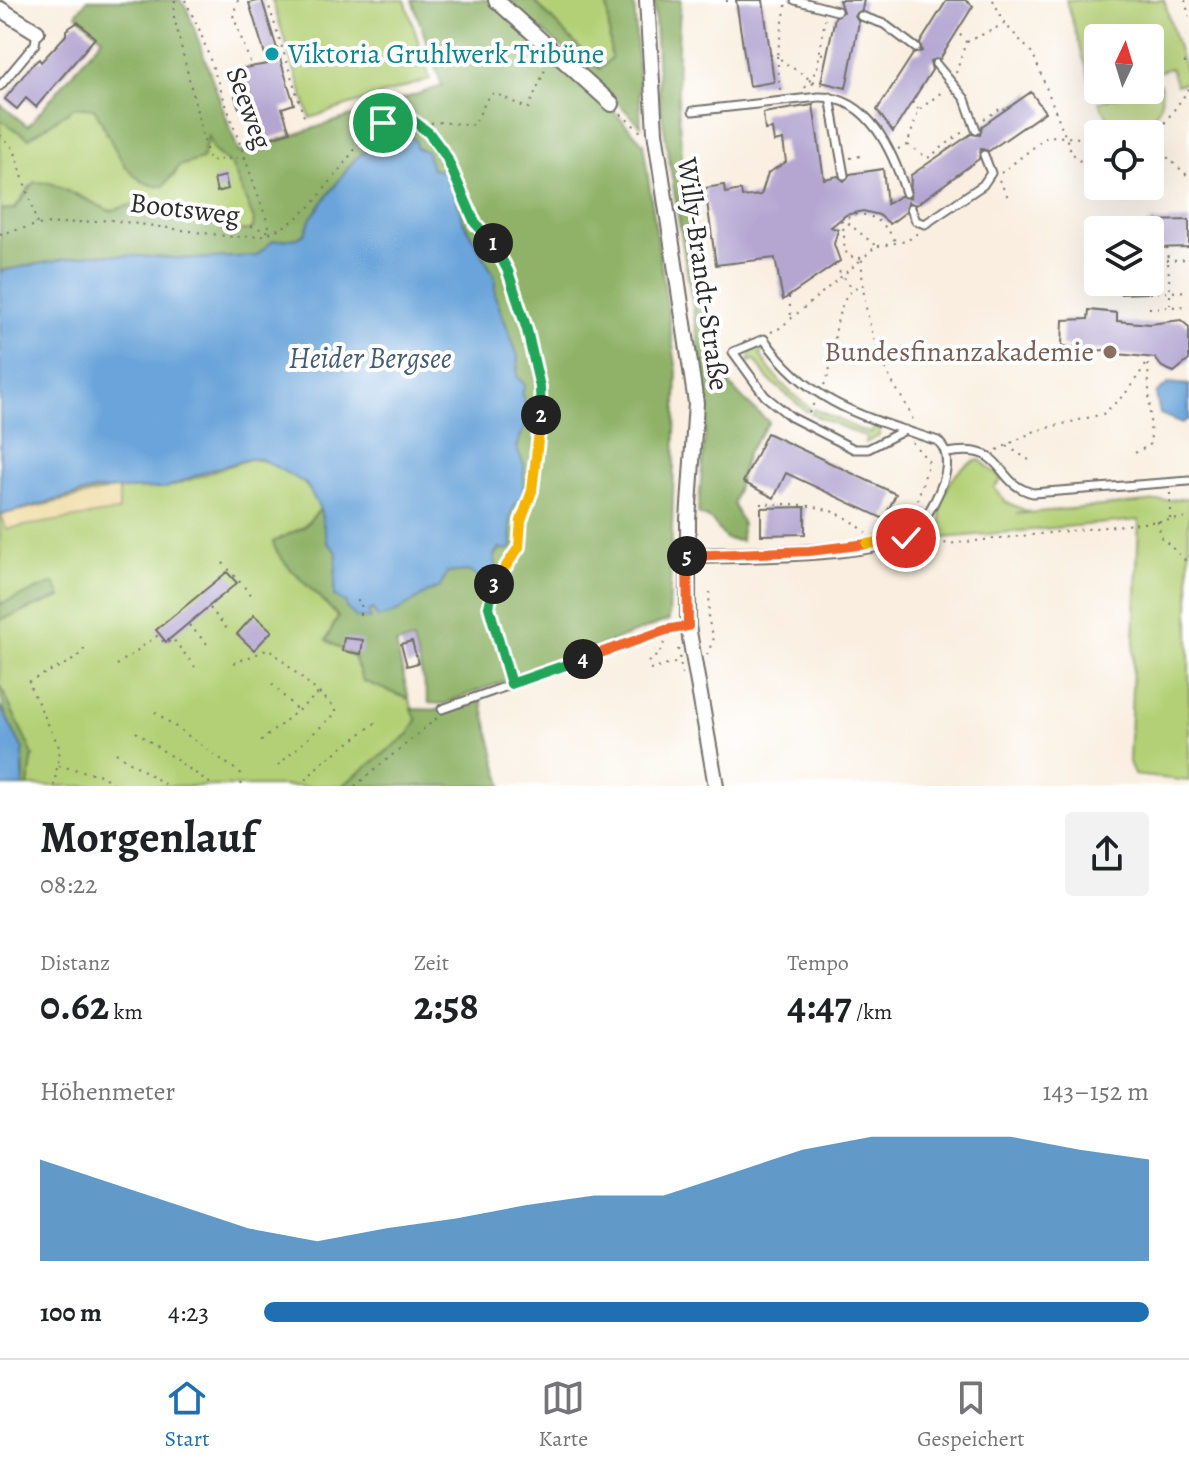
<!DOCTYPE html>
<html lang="de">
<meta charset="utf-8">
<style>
:root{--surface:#fff;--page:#f2f2f2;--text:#202124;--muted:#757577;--line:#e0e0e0;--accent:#1f6fb2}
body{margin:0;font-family:Alegreya,serif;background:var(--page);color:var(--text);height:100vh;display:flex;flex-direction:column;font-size:30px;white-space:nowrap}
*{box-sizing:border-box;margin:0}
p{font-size:26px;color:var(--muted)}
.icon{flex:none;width:44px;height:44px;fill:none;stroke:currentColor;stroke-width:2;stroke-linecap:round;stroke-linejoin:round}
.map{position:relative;height:786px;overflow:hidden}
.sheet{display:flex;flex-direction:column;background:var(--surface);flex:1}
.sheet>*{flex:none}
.needle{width:52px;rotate:4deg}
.tools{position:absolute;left:1084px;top:24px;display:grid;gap:16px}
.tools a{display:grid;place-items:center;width:80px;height:80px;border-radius:8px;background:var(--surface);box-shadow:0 8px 32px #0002;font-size:40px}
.pin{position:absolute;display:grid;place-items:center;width:68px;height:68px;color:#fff;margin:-34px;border:4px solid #fff;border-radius:50%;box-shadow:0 2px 8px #0007}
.km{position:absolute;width:40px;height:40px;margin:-20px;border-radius:50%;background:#222;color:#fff;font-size:22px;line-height:40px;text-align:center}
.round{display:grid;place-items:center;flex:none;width:84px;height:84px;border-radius:8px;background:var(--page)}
.overview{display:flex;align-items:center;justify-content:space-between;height:136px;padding:0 40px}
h1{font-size:44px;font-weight:700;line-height:60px}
.metrics{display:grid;grid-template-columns:repeat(3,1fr);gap:12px;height:136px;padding:8px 40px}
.metrics div{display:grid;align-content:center}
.metrics b{font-size:40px;font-weight:700}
.metrics small{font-size:22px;font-weight:400}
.metrics p{font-size:22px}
.chart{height:224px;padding:16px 40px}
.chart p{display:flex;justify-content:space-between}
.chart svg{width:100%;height:144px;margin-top:8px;fill:var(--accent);opacity:.7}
ul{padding:0 40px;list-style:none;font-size:26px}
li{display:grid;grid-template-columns:128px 96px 1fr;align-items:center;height:60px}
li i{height:20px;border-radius:10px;background:var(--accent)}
.tab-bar{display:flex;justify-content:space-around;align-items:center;height:112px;border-top:2px solid var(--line);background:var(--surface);font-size:22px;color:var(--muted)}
.tab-bar a{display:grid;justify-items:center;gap:4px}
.tab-bar .active{color:var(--accent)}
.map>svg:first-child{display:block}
.green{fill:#b4d076;stroke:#707e50;stroke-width:2}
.forest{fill:#8fb267;stroke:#5d6e49;stroke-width:2}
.sand{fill:#eeda9e;stroke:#8c8264;stroke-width:2}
.water{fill:#6ba4da;stroke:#4b6882;stroke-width:2}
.building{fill:#b4a6d1}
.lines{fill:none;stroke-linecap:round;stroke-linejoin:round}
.lane-casing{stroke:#736f6a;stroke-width:11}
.street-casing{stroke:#736f6a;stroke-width:18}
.path{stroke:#736f6a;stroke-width:2;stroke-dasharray:2 6;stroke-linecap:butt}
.lane{stroke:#fff;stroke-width:7}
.street{stroke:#fff;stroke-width:14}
.split-1-casing{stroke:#fff;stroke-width:16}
.split-2-casing{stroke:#fff;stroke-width:16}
.split-3-casing{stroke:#fff;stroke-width:16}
.split-4-casing{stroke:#fff;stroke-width:16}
.split-5-casing{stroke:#fff;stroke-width:16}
.split-6-casing{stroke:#fff;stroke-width:16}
.split-7-casing{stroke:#fff;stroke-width:16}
.split-1{stroke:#22a559;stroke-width:10}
.split-2{stroke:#22a559;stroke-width:10}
.split-3{stroke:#f5b400;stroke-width:10}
.split-4{stroke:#22a559;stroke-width:10}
.split-5{stroke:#f0652b;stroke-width:10}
.split-6{stroke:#f0652b;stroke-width:10}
.split-7{stroke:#f5b400;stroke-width:10}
.culture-dot{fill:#0f9aa8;stroke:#fff;stroke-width:3}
.education-dot{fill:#8d6e63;stroke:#fff;stroke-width:3}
.labels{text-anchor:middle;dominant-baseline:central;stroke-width:8;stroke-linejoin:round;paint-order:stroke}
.culture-label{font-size:28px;fill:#0d838f;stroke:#fff;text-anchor:start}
.street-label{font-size:28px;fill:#2b2b2b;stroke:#fff}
.education-label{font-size:28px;fill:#785e54;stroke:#fff;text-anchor:end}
.water-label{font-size:30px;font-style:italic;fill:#455b71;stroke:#fff}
</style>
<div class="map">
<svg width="1189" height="786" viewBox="0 0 1189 786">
<rect width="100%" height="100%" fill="#fff"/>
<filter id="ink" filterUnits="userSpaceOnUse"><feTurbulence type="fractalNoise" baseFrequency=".0125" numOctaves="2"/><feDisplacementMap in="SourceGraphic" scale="16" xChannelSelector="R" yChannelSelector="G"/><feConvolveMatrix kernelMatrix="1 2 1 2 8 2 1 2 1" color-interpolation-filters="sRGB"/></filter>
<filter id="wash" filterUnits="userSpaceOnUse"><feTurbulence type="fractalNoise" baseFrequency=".006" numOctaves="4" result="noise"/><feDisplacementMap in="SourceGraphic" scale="32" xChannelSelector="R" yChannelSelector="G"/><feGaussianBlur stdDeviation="1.8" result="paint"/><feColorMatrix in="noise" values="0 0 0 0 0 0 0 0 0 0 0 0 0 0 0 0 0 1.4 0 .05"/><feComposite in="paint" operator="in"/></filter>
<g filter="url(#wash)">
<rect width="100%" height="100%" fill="#f9eedf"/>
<path class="green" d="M272,0H405L430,79L310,118Z
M533,0H607L611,58L600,69Z
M1066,0H1164L1188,82L1176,85L1171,68L1150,74V38H1098V90L1093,91Z
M1160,84C1172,126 1114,142 1099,102Z
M75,107L95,109L126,168L166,180L174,176L179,166L202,159L208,134L213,150L232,166L254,220L253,228L247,231L196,222L149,206L131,205L110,211L76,194L30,186L14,209L0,210V120L29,138Z
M758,348L766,349L760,354C773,377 789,392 810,408L807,412L767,378L755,360L748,362L752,351Z
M814,409L863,431L871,433L875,426L880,429L879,436L865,443L866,437L811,414Z
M249,459C279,460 310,481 320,509L304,527L273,542C278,563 321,596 338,617L326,640L354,657L363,681L409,699L417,720L409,734L342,786H28L33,755L0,685V515L94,491L129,486L166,488Z
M980,460L1002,479L994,487L1006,502L1029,512L1016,514L1189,498V781L1134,775L1129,762L1139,520L944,538C944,531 942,526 941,519C938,496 956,464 980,460Z"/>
<path class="forest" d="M87,0H180L187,9L239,153L442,86L412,0H489L601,97L643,143L677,372L669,620L443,704L429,703L413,640L396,644L409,699L363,681L354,657L326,640L338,617C321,595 278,564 273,542L304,527L320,509L327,542L337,551L334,596L346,603V608C363,611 391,616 407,605C417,598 428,591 440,587L447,573L467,571L479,575L496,565L494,556L512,538C501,514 517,436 529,412L522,394L525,385L517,377L518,356L495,295V277L463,221L453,190L446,182L450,177L446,172L432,169L426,151L416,148L355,159L311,218L305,233L298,238L273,241L256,256L193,259L92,254L0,271V210L15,209L35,182L50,183L110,211L131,205L149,206L196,222L247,231L253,228L254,220L232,166L213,150L208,136L202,159L179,166L164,186C126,189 110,137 95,109L75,107L29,138L0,120V104L28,126L102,38L76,14Z
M505,0H533L600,69L611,58L607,0H634L641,126L564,49Z
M654,0H681C671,96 684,191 701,286C705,312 707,344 720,369C732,391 750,406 769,422L747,453L733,504L742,522L741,541L726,539L711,520L698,514L708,402L659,97Z
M54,583L61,597L0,620V604Z
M0,685L33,755L28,786H23C30,746 0,723 0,685Z
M481,699L502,786H342L409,734L417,720L411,709L451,710Z"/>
<path class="sand" d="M119,488V511L6,529L0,515Z"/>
<path class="water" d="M407,134L415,140L416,148L426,151L432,169L446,172L450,177L446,182L453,189L463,221L495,277V296L518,356L517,377L525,385L522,394L529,417L516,447L524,465L523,497C503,515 512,524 512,547L508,550L499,548L494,555L496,573L486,580L467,571L447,573L440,587C418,593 401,617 377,617L373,609L368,612L371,619L357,618L346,608V603L334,596L337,552L327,542L320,509L306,484L261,459H249L207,471L166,488L94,490L0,515V271L92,254L193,259L256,256L273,241L298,238L305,233L311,218L355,159L388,135Z
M1169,383L1189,385V419L1182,423L1160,414L1156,394Z
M0,706L23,749V786H0Z"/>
<g id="blocks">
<path class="building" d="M262,0L294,104L282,108L290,132L267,139L262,122L254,124L248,105L239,108L235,96L240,95L232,70L268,64L249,3Z
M736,0H763L774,82L749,86Z
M839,0H864L862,10L855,15L859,22L846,88L821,82L835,17L843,12Z
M947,0H965L973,6L940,59L930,61L932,70L893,132L877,110L913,54L922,51L920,43Z
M78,22L95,38L36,107L26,98L17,109L5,99L31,66L39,59L41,62L66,35V30Z
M1031,92L1045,112L989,151L981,149L979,159L916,205L908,202L906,212L890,224L879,215L863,211L846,215L831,227L838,230L834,244L840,261L783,300L775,258L716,265L705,188L724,185L725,193L741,190L742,197L761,195L768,173L786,162L783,140L774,142L772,129L765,130L763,113L813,105L824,179L838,176L844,181L850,174L883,169L887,204L900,196L910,198L911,175L971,134L980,135L982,126Z
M225,176L228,189L217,192L214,179Z
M1189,220V247L1150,248V221Z
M1120,282H1147V293L1120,294Z
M1089,310L1117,313V321L1150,324L1181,320L1189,327V360L1174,372L1162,367L1155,358L1109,353V350L1073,351V347L1062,346L1063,320L1088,319Z
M767,433L896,494L884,519L786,473L774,498L743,482Z
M805,507V534L761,535V508Z
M227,572L237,583L166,642L156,630Z
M254,615L272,631L254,650L237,634Z
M344,638L363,640L361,654L342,651Z
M412,641L418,663L407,666L401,644Z"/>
</g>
</g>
<g filter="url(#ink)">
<use href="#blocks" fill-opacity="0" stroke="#736f6a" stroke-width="2"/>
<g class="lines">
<defs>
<path id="lane" d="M795,0L837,11
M861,16L884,24L916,48
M936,64L965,99L976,130
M0,86L35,44L37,33
M830,97L844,175
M693,111L819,97C869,96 893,152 906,193
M911,208L916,221L925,224L983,185L991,173L984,155
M905,430L868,449H854L791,417L765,396L733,352L764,339C810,405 865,417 938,441C961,463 932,507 918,530
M947,453C1008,442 992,483 1033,493L1189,481
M442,709L666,630L688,626"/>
<path id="street" d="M496,0L612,104
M647,0L655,132L696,403L688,520V626L716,786
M0,9L37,32
M687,556C741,555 877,556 918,530"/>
</defs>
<use href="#lane" class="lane-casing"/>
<use href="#street" class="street-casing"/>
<path class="path" d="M175,0L174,17L209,161L246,157
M185,0L200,31L271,232
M238,0L233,15L251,65
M267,0L305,120
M727,0V2
M993,0L1005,24L1033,54L1072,153L1081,162L1098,165
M1185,0L1189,16
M786,5L777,55C787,69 806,71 814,86
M967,42L1004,24
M821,54L828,52
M770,55H777L780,90
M1184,63L1189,61
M956,73L966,42L957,31
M813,81L826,87
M805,88L817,69L825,19
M1189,89L1158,132L1166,156L1189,177
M912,102L918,109
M621,114L643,134
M984,119L1003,107L1005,110
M423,125L437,122L474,125L489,95L495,93L528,109L547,65
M0,135L14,149L37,224
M1150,135L1157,133
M908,145L928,158L964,131
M898,149L907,145L919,110L943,91
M1150,150L1161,148
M850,158L865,155
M1001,173L1048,136L1098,139
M999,180L1009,199
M842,218L876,246L862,259C861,298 871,338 888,374C896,391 909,405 914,424
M251,226L270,232
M0,234L37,225L110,220L233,237L265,235L289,224L313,204L366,135L394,120L411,119L422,126L446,156L475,223L491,239L508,271L540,387L541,417L535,445L532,491L521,521L519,547L493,585L488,598L508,675
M878,246L907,241L919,232
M861,258L848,256C841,244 847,234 841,222C863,205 884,220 895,241
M1150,261L1188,259
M834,265L852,288
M1149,293L1170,292L1167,248
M789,297L791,316
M1170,305V292L1188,291
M1149,308L1189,306
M771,332L780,328L862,259
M824,385C839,358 828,301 860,285
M809,413L815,401
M912,442L929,462L918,498L921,506
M1007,446L1032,462
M997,450L1035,431L1103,414L1125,394L1148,362L1151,444L1135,453
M760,504C797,503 838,504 866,533
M1170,519V493
M1158,521L1161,537L1189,564
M930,536L947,544L1189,518
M223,563L254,598
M357,601L362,602L359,619
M210,608L227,629
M189,625L211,648
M678,649L683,679
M707,655L714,638L708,619L710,592
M648,662L659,654L664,643
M234,663L269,649L336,708V713L277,766
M117,665L157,636L166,644L173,639L195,667
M650,670L678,662
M272,684L298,711
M155,712L246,777
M136,732L214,786
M261,741L319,693
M116,753L168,786
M59,766L101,775L117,786
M306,780L319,765L378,721
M241,783L243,786
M54,786L60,749L28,682L75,659L87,646
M355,786L437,718"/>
<use href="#lane" class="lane"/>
<use href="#street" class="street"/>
</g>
</g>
<g class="lines" filter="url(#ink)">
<defs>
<path id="split-1" d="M383,123L411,119L429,133L446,156L475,223L493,243"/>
<path id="split-2" d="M493,243L508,271L527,330L540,387L541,415"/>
<path id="split-3" d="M494,584L519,547L521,521L532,491L541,415"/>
<path id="split-4" d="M494,584L489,607L511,684L583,659"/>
<path id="split-5" d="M583,659L666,630L688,626L687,556"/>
<path id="split-6" d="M687,556L809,551L867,544"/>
<path id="split-7" d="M867,544L906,538"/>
</defs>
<use href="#split-1" class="split-1-casing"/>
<use href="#split-2" class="split-2-casing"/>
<use href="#split-3" class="split-3-casing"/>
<use href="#split-4" class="split-4-casing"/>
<use href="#split-5" class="split-5-casing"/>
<use href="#split-6" class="split-6-casing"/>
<use href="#split-7" class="split-7-casing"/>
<use href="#split-1" class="split-1"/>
<use href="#split-2" class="split-2"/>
<use href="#split-3" class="split-3"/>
<use href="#split-4" class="split-4"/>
<use href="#split-5" class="split-5"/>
<use href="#split-6" class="split-6"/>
<use href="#split-7" class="split-7"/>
</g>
<circle class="culture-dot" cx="272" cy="54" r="8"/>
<circle class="education-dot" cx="1110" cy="352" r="8"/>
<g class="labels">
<g class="culture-label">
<text x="288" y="54">Viktoria Gruhlwerk Tribüne</text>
</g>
<g class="street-label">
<text transform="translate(249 108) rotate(70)">Seeweg</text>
<text transform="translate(185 209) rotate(7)">Bootsweg</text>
<text transform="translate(703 274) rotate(82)">Willy-Brandt-Straße</text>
</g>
<g class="education-label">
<text x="1094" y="352">Bundesfinanzakademie</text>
</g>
<g class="water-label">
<text x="370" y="358">Heider Bergsee</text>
</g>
</g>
</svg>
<div class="tools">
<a><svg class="needle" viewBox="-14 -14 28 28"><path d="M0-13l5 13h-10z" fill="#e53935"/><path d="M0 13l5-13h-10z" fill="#757577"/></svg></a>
<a><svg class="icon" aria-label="locate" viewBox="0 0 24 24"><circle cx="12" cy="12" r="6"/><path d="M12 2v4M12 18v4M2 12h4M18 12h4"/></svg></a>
<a><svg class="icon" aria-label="layers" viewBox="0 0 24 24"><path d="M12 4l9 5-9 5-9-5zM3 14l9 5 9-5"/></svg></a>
</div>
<div class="pin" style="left:383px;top:123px;background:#1e9e55"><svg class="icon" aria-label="arrive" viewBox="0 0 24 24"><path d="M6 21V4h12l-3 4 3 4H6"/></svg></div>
<div class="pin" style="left:906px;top:538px;background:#d93025"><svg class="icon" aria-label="check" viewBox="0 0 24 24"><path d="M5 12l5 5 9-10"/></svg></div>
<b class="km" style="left:493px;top:243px">1</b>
<b class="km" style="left:541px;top:415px">2</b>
<b class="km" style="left:494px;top:584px">3</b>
<b class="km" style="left:583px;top:659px">4</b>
<b class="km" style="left:687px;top:556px">5</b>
</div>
<section class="sheet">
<div class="overview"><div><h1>Morgenlauf</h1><p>08:22</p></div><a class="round"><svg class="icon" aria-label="share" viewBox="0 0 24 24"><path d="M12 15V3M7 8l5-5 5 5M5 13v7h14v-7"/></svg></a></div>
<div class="metrics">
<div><p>Distanz</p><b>0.62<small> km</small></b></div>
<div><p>Zeit</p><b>2:58</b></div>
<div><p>Tempo</p><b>4:47<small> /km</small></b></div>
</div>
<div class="chart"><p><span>Höhenmeter</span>143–152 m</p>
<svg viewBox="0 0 160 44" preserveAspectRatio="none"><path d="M0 44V13L10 20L20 27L30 34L40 38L50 34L60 31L70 27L80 24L90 24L100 17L110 10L120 6L130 6L140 6L150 10L160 13V44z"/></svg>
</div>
<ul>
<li><b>100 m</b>4:23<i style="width:100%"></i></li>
</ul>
</section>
<nav class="tab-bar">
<a class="active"><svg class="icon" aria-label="home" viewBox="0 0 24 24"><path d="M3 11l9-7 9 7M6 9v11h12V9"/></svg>Start</a>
<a><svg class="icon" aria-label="map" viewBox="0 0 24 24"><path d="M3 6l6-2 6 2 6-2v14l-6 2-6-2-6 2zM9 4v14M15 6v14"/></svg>Karte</a>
<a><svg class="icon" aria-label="saved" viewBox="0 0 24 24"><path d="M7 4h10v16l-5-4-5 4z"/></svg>Gespeichert</a>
</nav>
